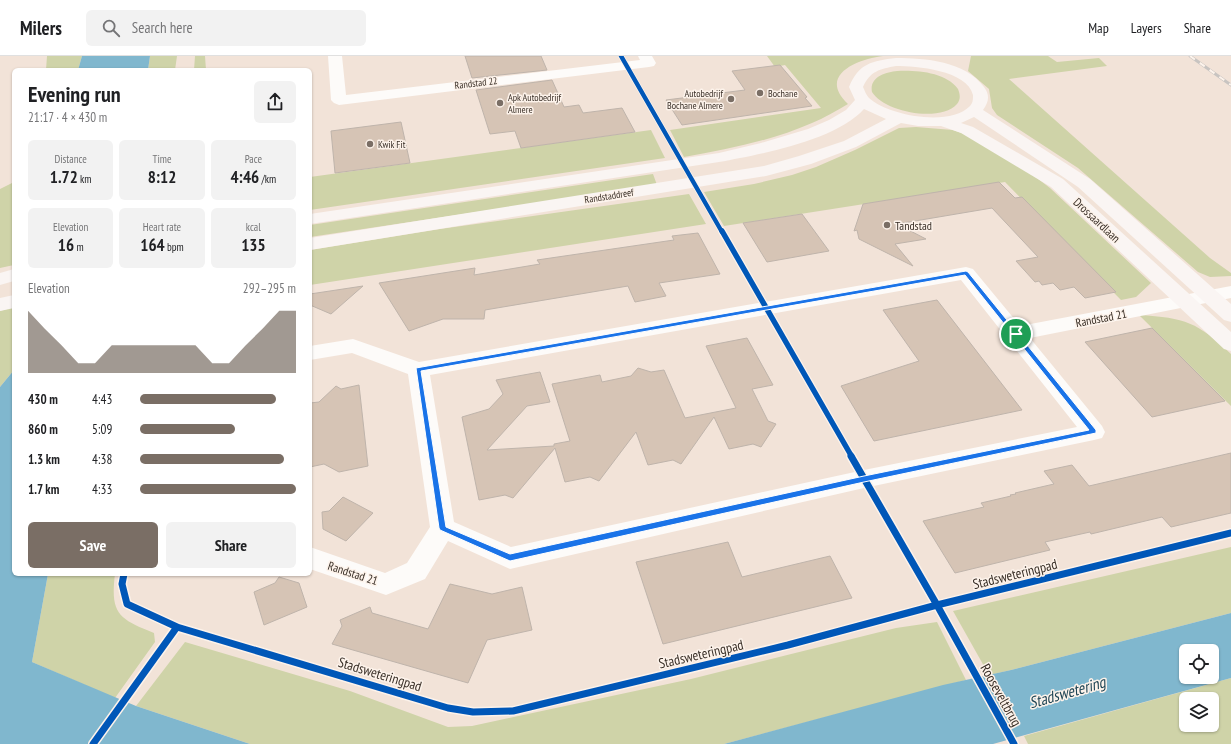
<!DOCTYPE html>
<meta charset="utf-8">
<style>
:root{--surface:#fff;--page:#f2f2f2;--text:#202124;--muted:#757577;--line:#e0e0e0;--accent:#7a6e65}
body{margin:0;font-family:"PT Sans Narrow",sans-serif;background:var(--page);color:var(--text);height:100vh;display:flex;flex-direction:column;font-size:15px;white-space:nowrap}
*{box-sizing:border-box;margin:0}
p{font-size:13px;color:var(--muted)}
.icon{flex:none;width:22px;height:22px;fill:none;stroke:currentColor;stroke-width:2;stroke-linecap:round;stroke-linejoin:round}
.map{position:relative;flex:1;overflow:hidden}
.side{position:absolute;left:12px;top:12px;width:300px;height:508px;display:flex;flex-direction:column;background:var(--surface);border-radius:6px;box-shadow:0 1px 3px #0004}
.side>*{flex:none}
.buttons{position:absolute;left:1179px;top:588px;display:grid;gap:8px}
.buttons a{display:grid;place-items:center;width:40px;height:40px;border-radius:6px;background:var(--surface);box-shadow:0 1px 3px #0004;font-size:20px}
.pin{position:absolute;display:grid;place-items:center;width:34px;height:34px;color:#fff;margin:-17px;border:2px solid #fff;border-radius:50%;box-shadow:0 1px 4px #0007}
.round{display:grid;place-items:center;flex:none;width:42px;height:42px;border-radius:6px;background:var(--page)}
.headline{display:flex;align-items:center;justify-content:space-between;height:68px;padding:0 16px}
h1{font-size:22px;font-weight:700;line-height:30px}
.metrics{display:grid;grid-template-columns:repeat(3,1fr);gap:6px;height:68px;padding:4px 16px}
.metrics div{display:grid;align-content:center;border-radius:6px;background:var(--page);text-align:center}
.metrics b{font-size:17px;font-weight:700}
.metrics small{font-size:11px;font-weight:400}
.metrics p{font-size:11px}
.chart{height:112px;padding:8px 16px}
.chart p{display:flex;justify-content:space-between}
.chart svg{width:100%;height:72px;margin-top:4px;fill:var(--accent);opacity:.7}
.action{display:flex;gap:8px;margin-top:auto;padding:8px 16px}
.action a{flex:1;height:46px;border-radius:6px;background:var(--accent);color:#fff;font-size:16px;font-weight:700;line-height:46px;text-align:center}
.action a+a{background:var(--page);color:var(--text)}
ul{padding:0 16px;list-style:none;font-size:13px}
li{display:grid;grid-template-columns:64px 48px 1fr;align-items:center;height:30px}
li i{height:10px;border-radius:5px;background:var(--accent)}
header{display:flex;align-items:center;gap:24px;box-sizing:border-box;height:56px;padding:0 20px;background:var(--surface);border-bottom:1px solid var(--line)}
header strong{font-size:19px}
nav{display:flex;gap:22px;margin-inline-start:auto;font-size:14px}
.search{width:280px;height:36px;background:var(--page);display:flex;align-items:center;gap:10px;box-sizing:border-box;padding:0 14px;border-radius:6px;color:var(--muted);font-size:15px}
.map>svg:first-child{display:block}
.green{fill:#cfd3a8;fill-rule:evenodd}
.water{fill:#80b7ce;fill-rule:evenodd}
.building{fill:#d6c4b5;stroke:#bfb4ab}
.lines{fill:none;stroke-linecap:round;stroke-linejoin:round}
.minor{fill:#fdfbf9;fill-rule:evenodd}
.secondary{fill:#faf5f3;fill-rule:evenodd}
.rail-casing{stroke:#c8c4c1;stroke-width:3}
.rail{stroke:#fdf3eb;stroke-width:2;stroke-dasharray:6;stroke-linecap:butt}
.cycleway-far2-casing{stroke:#fdf3eb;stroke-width:6}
.cycleway-far1-casing{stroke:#fdf3eb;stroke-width:8}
.cycleway-casing{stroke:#fdf3eb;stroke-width:10}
.cycleway-far2{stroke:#0057b8;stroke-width:4.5}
.cycleway-far1{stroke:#0057b8;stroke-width:5.5}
.cycleway{stroke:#0057b8;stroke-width:7}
.route{fill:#1a73e8;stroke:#fff;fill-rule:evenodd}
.poi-dot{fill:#7a6e65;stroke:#fdf3eb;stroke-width:1.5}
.labels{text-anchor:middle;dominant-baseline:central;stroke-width:3;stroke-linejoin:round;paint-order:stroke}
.far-street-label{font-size:10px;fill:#392f27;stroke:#fdf3eb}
.far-poi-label{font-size:10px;fill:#392f27;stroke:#fdf3eb;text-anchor:start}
.street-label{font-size:12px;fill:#392f27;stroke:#fdf3eb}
.poi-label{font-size:12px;fill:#392f27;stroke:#fdf3eb;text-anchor:start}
.near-street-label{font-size:14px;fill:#392f27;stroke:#fdf3eb}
.near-water-label{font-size:16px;font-style:italic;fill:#1e4454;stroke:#fdf3eb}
</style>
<header>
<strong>Milers</strong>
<div class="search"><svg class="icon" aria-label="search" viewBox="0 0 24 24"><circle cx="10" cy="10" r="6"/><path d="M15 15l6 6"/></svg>Search here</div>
<nav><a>Map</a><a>Layers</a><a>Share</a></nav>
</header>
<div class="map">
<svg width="1231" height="688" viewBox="0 0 1231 688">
<rect width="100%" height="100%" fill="#f2e3d8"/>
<path class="green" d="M47,0H82L78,14H46Z
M150,0H177L175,14H148Z
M195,0H205L206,14H194Z
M767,0H883C858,3 817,19 848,48C836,55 824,62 812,67C771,85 728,93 684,101L670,74L821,52L785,9L775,11Z
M971,0H1048L1057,6L1099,2L1107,10L1009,23L1210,202L1231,217V220L1210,221L1198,216L1078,112L997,59L992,52L989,33L968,15Z
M897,15C916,14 946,16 958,33C960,38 961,43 957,48C940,67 884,56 872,36C869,21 886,16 897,15Z
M916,71L953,74L973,81L1008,100L1050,132L1151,227L1136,241L1121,244L1005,126L724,170L704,136L754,128L792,119L816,111L855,94L899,72Z
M651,74L665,102L310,154V121Z
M653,118L657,129L310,181V169Z
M14,126V209L0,212V133Z
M689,138L706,168L310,229V194L440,173Z
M14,251V314L0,331V255Z
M1139,259C1186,262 1197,266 1231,298V350Z
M1231,491V557L1011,614L989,619L953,555Z
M48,518H115C110,558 119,563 154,577L155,586L115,642L32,606Z
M937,566L966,624L724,688H250L136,650L185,586L350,635L448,671L472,670L691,623L896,572Z
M1231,622V688H1028L1024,680ZM1186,643H1212V669H1186Z"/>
<path class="water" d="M82,0H150L148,14H78Z
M14,314V518H48L32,606L136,650L250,688H0V331Z
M1231,557V622L993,688H724L943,629L1011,614ZM1186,595H1212V621H1186Z"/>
<path class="building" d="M465,0H541L547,14L472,22Z
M780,9L807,41L805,42L812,50L682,69L666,44L745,34L732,15Z
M552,24L564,51L579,49L583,57L622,52L635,76L521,92L515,75L490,78L476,34Z
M401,66L410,107L335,117L331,75Z
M999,126L1015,142L1022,141L1116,236L1085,242L1074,231L1060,234L1053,227L1042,229L1039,225L1035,226L1016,205L1038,201L992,152L897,168L926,183L895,188L913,210L859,183L857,174L854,175L863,148Z
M802,158L829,195L767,206L743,167Z
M698,177L720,218L659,227L666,240L635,246L628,230L485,254L484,263H443L409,275L379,227L475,212L474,219L540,208L537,204L674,184L672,180Z
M363,230L331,258L310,249V238Z
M937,244L1022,354L874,385L841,330L919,305L883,254Z
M1152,272L1225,345L1152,361L1085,286Z
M747,282L773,329L752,333L768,365L776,368L761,391L753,388L729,393L714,361L681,408L673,404L648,409L636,376L599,425L590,421L565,426L555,392L513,442L505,439L479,444L462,361L489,353L503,338L496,324L540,316L550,346L527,350L487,394L554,390V388L570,385L552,328L600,319L602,326L631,320L638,312L651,316L664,314L685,362L736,352L706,290Z
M359,329L368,410L339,416L324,408L310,411V347L319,346L336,330L341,333Z
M1231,397V457L1171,471L1162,461L1091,478L1090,476L1045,486L1050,494L955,517L923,465L984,451L981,447L1011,440L1010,439L1016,438L1015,437L1054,428L1044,415L1072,409L1089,430Z
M343,441L373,457L346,485L323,473L322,456L329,455Z
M728,486L742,521L830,500L852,542L663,588L636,506Z
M279,521L299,527L307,551L264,569L254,536L275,527Z
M450,528L492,538L522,531L532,574L487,584L468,627L332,588L342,570L340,564L370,551L372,557L428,573Z"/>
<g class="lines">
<path class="minor" d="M328,0H342L346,39L640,4L638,0H652L656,7L654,10L649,11L339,49L334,47L331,44Z
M966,211L973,213L1020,270L1231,230V242L1030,282L1102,370L1105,376L1102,382L1094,384L864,432L510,513L448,485L425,523L386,539L310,513V491L385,517L407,507L430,471L408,318L352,297L310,304V290L353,283L419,306ZM961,224L1077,371L864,414L511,491L454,466L430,319Z"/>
<path class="secondary" d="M896,2C925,2 965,5 984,31C990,39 989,46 983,54L1090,123L1231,248V266L1224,264L1078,131L974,61L961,67L973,71L1063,123L1231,276V295L1224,293L1051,131L961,77L941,70H918L901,67L856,91L811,108L766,120L310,194V182L764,110L799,100L844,85L886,63L864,53C835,85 761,98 719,106L310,168V158L719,97L761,87L808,73L829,64L846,54L855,44L849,31C859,7 872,5 896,2ZM896,10C916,10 967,14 973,39C973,43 973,47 970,50C950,71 889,60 869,42C866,39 865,35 863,31C870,15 880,13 896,10Z
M14,213V225L0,229V217Z
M14,239V252L0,255V242Z"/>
<defs>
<path id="rail" d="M1190,0L1231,29"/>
</defs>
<use href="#rail" class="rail-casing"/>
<use href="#rail" class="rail"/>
<defs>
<path id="cycleway-far2" d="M621,0L722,176"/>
<path id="cycleway-far1" d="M722,175L852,401"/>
<path id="cycleway" d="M851,400L937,549L1014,688
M177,571L448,652L473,656L513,655L788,589L937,549L1231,477
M93,688L177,571L127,548L122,528L124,518"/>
</defs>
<use href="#cycleway-far2" class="cycleway-far2-casing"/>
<use href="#cycleway-far1" class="cycleway-far1-casing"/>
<use href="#cycleway" class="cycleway-casing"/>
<use href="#cycleway-far2" class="cycleway-far2"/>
<use href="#cycleway-far1" class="cycleway-far1"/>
<use href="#cycleway" class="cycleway"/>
</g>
<path class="route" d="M966,215L968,216L1096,374V377L864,426L510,505L440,474L439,472L416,312ZM965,219L1089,374L864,420L510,498L446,471L421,315Z"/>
<g class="poi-dot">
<circle cx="760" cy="37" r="4"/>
<circle cx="731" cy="43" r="4"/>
<circle cx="500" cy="47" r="4"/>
<circle cx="370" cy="88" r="4"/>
<circle cx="887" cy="169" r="4"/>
</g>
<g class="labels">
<g class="far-street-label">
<text transform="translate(476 27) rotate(-7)">Randstad 22</text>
<text transform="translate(609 140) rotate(-9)">Randstaddreef</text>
</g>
<g class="far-poi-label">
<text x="723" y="37" text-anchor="end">Autobedrijf<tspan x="723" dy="12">Bochane Almere</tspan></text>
<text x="768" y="37">Bochane</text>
<text x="508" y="41">Apk Autobedrijf<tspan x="508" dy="12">Almere</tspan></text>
<text x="378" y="88">Kwik Fit</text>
</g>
<g class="street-label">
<text transform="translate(1097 164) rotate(43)">Drossaardlaan</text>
<text transform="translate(1101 262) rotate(-11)">Randstad 21</text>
<text transform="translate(353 517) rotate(18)">Randstad 21</text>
</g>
<g class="poi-label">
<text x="895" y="169">Tandstad</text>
</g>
<g class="near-street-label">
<text transform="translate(1015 518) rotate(-14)">Stadsweteringpad</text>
<text transform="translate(701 598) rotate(-13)">Stadsweteringpad</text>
<text transform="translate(380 618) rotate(17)">Stadsweteringpad</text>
<text transform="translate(1001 639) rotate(61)">Rooseveltbrug</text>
</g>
<g class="near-water-label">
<text transform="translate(1067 636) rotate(-16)">Stadswetering</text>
</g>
</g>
</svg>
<div class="buttons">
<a><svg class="icon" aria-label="locate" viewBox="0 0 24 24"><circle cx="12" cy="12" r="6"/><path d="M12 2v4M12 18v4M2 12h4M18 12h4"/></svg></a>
<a><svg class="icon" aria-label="layers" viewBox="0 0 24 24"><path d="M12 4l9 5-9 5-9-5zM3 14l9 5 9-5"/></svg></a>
</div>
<div class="pin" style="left:1016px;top:278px;background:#1e9e55"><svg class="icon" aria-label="arrive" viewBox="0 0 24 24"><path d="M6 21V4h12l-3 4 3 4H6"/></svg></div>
<section class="side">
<div class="headline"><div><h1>Evening run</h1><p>21:17 · 4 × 430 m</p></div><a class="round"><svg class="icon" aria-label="share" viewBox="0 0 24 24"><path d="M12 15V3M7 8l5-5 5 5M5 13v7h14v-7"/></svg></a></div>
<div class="metrics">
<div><p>Distance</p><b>1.72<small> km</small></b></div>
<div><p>Time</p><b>8:12</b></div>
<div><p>Pace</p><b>4:46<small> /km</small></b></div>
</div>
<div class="metrics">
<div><p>Elevation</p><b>16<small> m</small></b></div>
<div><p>Heart rate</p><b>164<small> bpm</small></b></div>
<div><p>kcal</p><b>135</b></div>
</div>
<div class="chart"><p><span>Elevation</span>292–295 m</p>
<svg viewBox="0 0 160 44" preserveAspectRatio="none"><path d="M0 44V6L10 17L20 27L30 38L40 38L50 27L60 27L70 27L80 27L90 27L100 27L110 38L120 38L130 27L140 17L150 6L160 6V44z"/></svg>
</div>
<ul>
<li><b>430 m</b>4:43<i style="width:87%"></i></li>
<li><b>860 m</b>5:09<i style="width:61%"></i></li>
<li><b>1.3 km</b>4:38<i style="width:92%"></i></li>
<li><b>1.7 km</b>4:33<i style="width:100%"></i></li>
</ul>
<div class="action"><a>Save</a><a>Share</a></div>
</section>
</div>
